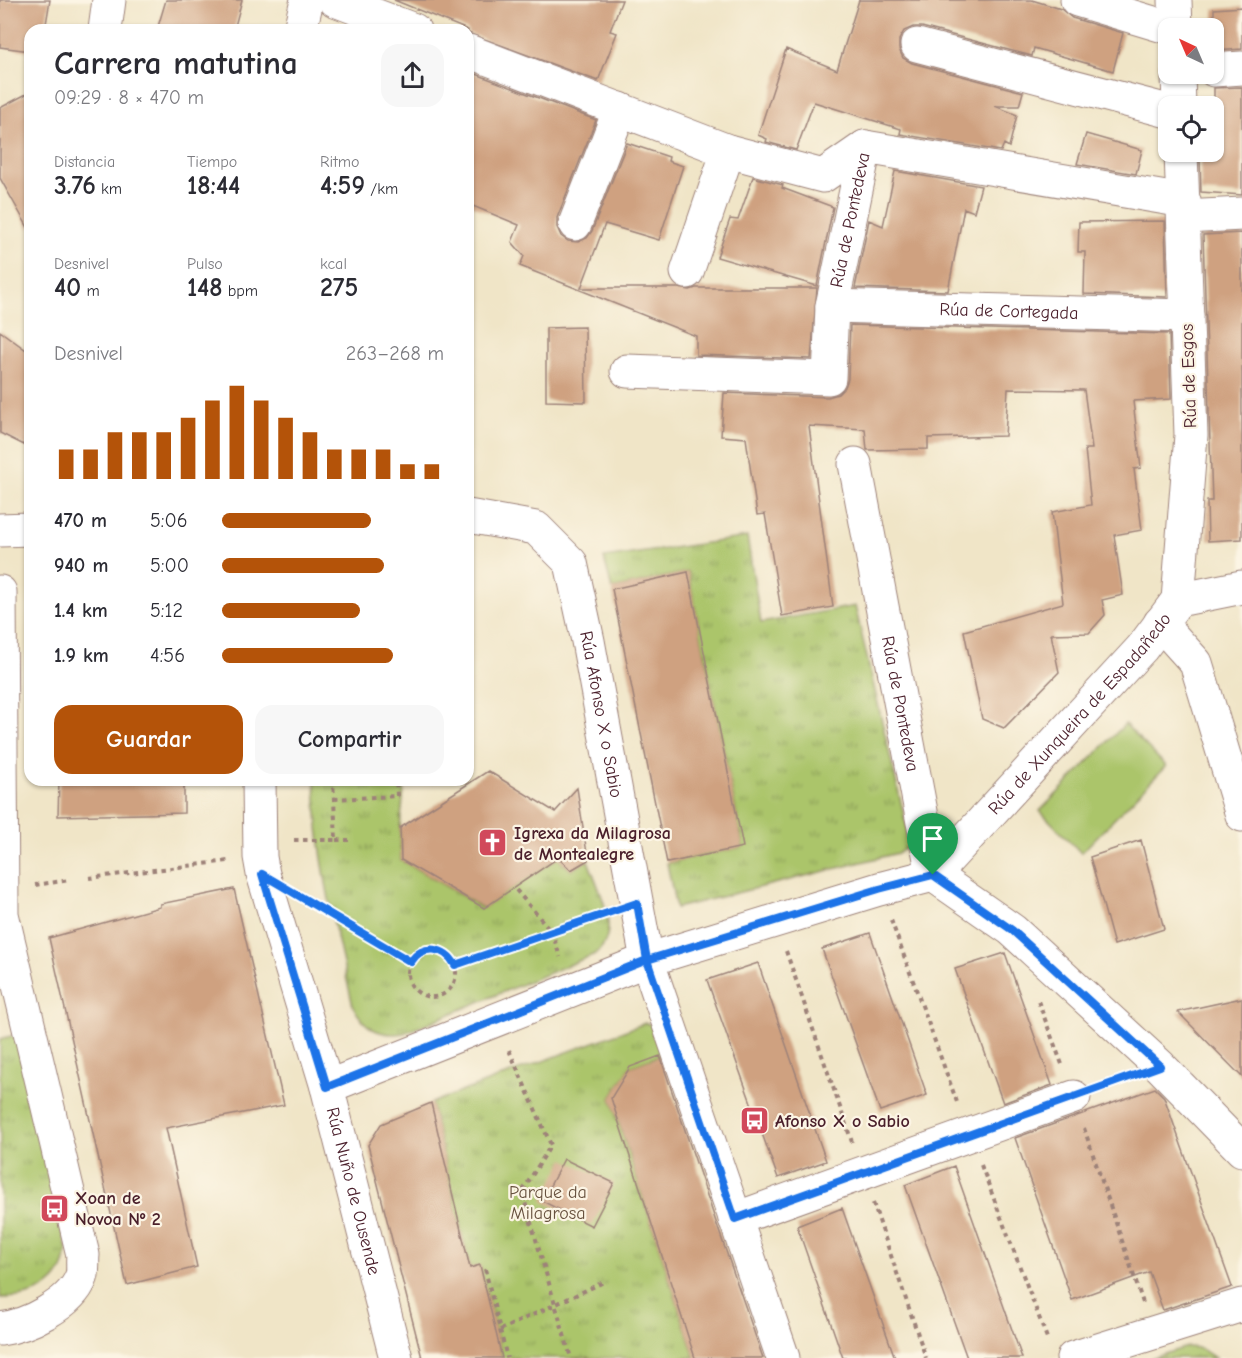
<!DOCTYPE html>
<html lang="es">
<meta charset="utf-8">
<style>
:root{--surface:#fff;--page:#f7f7f7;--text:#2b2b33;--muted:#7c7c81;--accent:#b45309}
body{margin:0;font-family:"Comic Neue",sans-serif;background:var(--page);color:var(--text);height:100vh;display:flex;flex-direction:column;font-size:22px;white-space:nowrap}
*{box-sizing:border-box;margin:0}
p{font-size:20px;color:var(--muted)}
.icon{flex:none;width:33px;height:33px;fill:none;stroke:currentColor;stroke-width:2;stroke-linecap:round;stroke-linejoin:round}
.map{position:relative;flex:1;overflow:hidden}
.sheet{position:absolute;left:24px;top:24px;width:450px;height:762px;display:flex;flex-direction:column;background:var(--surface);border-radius:18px;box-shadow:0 2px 4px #0004}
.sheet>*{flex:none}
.needle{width:39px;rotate:316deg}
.fabs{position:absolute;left:1158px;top:18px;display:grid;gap:12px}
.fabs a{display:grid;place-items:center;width:66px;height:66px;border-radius:12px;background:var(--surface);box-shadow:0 2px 4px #0004;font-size:30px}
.pin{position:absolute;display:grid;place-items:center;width:51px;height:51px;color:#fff;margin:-62px -26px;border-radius:50% 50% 50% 0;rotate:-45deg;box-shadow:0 0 6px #0007}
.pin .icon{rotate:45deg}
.round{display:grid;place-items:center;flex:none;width:63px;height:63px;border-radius:18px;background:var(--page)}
.head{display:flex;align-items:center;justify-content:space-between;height:102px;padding:0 30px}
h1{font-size:33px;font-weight:600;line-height:45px}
.stats{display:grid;grid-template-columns:repeat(3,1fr);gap:9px;height:102px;padding:6px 30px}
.stats div{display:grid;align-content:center}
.stats b{font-size:26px;font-weight:600}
.stats small{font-size:16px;font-weight:400}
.stats p{font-size:16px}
.chart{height:168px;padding:12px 30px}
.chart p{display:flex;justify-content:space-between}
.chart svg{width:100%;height:108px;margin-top:6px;stroke:var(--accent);stroke-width:6}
.action{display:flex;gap:12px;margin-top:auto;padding:12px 30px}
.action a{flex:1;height:69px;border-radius:18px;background:var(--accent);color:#fff;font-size:24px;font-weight:600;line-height:69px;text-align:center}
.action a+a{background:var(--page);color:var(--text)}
ul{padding:0 30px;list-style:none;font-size:20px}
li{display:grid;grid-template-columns:96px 72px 1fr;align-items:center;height:45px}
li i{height:15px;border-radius:8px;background:var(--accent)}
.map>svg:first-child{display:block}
.park{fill:url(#park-tufts);stroke:#7a724b;stroke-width:1.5}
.pitch{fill:#abc56b;stroke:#7a724b;stroke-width:1.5}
.building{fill:#cfa180}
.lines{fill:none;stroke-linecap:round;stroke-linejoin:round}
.minor-casing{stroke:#9d8279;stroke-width:35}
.path{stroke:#9d8279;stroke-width:4;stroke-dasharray:4.5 4.5;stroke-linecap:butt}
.minor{stroke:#fff;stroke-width:33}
.route-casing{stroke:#fff;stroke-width:12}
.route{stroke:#1a73e8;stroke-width:8}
.labels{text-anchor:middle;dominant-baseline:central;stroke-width:4.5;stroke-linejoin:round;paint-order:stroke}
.street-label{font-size:18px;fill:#4a1f2b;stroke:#fcf5e5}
.poi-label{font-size:18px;font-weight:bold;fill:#4a1f2b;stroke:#fcf5e5;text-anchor:start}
.park-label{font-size:18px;fill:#67513e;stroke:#fcf5e5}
</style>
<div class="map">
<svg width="1242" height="1358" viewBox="0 0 1242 1358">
<defs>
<pattern id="park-tufts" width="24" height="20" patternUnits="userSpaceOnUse" patternTransform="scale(1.5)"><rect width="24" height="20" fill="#abc56b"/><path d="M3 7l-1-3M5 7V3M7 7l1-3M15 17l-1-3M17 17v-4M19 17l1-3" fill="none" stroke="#8d9f58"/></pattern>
</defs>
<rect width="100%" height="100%" fill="#fcf5e5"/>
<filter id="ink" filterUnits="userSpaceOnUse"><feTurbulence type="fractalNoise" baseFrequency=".0167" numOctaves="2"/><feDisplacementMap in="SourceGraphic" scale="12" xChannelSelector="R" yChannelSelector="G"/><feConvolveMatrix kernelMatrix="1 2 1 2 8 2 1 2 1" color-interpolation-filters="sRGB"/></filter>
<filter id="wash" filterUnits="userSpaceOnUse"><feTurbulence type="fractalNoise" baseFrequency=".008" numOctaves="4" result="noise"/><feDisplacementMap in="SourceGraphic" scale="24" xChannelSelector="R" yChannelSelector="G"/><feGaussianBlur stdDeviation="1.35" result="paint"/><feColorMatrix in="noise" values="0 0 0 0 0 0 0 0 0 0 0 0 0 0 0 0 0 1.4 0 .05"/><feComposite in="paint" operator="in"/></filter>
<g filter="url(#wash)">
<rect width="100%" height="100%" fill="#f0e5c7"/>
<path class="park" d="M747,537L761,623L855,606L910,841L907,848L898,853L676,908L667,863L743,847L688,572L612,589L604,558Z
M315,780H405L400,828L401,860L483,908L558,858L571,870L588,860C597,888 624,932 595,954L404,1033C379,1037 364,1028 353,1006C335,929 317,860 315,780Z
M645,1023L652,1025L667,1053L630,1067L611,1098L695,1358H502L480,1266L470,1268L431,1103Z
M19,1034L67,1250C63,1287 34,1298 0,1298V1039Z
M1187,1347L1200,1348L1215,1358H1151Z"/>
<path class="pitch" d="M1125,724L1166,766L1081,853L1040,811Z"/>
<g id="blocks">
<path class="building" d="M0,0H50L45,30H30V51L0,47Z
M166,0H242L234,30H157Z
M394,0H622L610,31L617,33L598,81L468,33V30Z
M859,0H1032L1061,9L1072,18L1123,33L1113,71L1034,48L1032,56L922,27H913L904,31L899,40V49L903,58L912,63L1023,92L1019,106H995L1017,115L1009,147L1004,144L1001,151L900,134L901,129L814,102L796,150L766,142L767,139L758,135L786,49L837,70Z
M1242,7V49L1214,51V9Z
M468,71L596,120L557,218V227L561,236L568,241L578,242L587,238L592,231L627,143L669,157L668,161L683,166L659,240L605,224L581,288H678L690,290L696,288H817L811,359L696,355V336L520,266L524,256L512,242L519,225L468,204Z
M1242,87V195L1201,192L1200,158L1214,157V88Z
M30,92V231L0,178V108Z
M1086,134L1142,150L1136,174L1077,164Z
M895,171L981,186L974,212L964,208L948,291L855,288L869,220L883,226Z
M753,177L783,185L782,188L833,207L817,286L717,257L730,219L738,220Z
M1165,221L1167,297L1084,294L1085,252H1078L1079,222Z
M1242,233V539L1208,541L1207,501H1212L1203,235Z
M850,325L1169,334L1171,399L1133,401L1141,468L1134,469L1142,530L1114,535L1123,595L1102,600L1105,615L1089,633L1051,634L1059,672L1004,728L982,719L964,631L1063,603L1052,512L1091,505L1085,449H1092L1084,390L1008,389L1005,436L928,438V449L867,450L865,429L809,426L833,607L782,616L765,514L757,515L746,438L721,436L724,393L828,397L838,394L845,387L848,379Z
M585,327L586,402L546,401V328Z
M0,331L30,353V448L0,433Z
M688,572L743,847L667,863L612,589Z
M488,771L555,812L577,788L588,860L571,870L558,858L484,908L401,860L400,828Z
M59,780H184V813L58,816Z
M1141,840L1164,929L1114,945L1090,857Z
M234,889L284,1105L166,1128L197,1267L127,1285L49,938L160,907V904Z
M870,933L927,1095L880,1111L822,949Z
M1005,953L1052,1085L1003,1103L955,969Z
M758,963L826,1161L778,1178L707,980Z
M1242,998V1077L1178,1012Z
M660,1056L717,1225L763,1358H695L611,1098L630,1067Z
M1155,1088L1164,1097L1232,1287L1163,1310L1149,1272L1072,1300L1015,1138Z
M431,1103L470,1268L480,1265L502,1358H422L368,1145L381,1124Z
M564,1159L614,1183L592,1226L542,1201Z
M954,1166L1022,1358H967L905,1185Z
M842,1208L895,1358H843L797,1226Z"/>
</g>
</g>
<g filter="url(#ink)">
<use href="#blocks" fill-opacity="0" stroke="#9d8279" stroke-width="1.5"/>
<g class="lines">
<defs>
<g id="minor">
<path d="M335,0L414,30"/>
<path d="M1077,0L1170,28"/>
<path d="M1175,0L1176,28"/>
<path d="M105,30L109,0"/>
<path d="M300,30L307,0"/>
<path d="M917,45L1168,111"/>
<path d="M468,51L728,151L823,176L865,147"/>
<path d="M1214,70L1242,68"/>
<path d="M1178,74L1179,106"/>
<path d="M865,147L1184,201"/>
<path d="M1184,217L1242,214"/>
<path d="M575,224L620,109"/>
<path d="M687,272L728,151"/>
<path id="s1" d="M832,306L1187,316"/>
<path id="s2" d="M627,371L829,378L832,306L865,147"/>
<path id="s3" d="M855,464L933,875"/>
<path id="s4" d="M468,516L536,528L571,563L588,641L647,960L783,1358"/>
<path d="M0,530L30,529"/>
<path d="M0,592L2,914L83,1255C82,1262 84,1272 81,1278C71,1304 27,1326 0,1329"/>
<path d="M1178,600L1191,435L1181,152"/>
<path d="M1160,623L1196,663L1242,815"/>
<path id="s5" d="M259,780L260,857L263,874L327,1087L396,1358"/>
<path id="s6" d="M933,875L1142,648L1178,600L1242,587"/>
<path d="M933,875L1012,930L1160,1066L1242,1150"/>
<path d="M327,1087L647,960L879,889L933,875"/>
<path d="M735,1219L1074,1097"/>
<path d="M1073,1358L1242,1305"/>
</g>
</defs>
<use href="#minor" class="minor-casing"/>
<path class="path" d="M334,799L397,796L396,780
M294,840H336L333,780
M336,840H349
M89,878L228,861
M35,885L70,880
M516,890L552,932L560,957
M307,900L411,962
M891,920L958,1105
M408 973a24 24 0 1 1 48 0a24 24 0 1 1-48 0Z
M786,951L852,1142
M455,965L605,914
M1038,1001L1063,1067
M509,1050L551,1145L522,1192L571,1358
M1104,1086L1125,1078
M1084,1128L1143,1303
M981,1165L1047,1338
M873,1203L926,1358
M485,1269L507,1358
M500,1330L606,1281"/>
<use href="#minor" class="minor"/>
</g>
</g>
<g class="lines" filter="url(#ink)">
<defs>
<path id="route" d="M933,875L879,889L647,960L637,903L455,965C446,947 422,943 411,962L262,874L327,1087L647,960L735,1219L1160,1066L1012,930L933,875"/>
</defs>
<use href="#route" class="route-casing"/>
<use href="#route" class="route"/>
</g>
<defs>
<symbol id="church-square" viewBox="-11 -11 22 22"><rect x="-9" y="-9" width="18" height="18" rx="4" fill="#d1495b" stroke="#fcf5e5"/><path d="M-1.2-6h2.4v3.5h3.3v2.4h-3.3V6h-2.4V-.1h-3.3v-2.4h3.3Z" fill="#fff"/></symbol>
<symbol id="bus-square" viewBox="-11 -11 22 22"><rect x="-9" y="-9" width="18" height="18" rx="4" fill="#d1495b" stroke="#fcf5e5"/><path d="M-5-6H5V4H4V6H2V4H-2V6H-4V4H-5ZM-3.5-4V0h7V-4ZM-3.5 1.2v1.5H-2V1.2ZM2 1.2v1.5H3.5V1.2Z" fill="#fff"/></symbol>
</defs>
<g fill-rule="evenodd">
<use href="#church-square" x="476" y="826" width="33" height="33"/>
<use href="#bus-square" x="738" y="1104" width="33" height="33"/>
<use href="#bus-square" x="38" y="1192" width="33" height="33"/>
</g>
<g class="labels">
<g class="street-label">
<text stroke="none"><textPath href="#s2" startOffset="362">Rúa de Pontedeva</textPath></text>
<text stroke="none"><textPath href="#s1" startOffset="177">Rúa de Cortegada</textPath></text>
<text transform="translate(1189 376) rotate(-92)">Rúa de Esgos</text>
<text stroke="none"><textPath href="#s3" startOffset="244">Rúa de Pontedeva</textPath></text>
<text stroke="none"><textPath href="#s6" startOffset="218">Rúa de Xunqueira de Espadañedo</textPath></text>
<text stroke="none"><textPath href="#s4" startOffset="273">Rúa Afonso X o Sabio</textPath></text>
<text stroke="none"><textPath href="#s5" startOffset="424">Rúa Nuño de Ousende</textPath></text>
</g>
<g class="poi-label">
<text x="514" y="833">Igrexa da Milagrosa<tspan x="514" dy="21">de Montealegre</tspan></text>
<text x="775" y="1121">Afonso X o Sabio</text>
<text x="75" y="1198">Xoan de<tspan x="75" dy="21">Novoa Nº 2</tspan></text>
</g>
<g class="park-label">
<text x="548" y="1192">Parque da<tspan x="548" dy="21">Milagrosa</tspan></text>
</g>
</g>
</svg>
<div class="fabs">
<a><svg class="needle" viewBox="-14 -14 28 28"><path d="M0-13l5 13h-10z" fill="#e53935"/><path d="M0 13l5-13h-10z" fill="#7c7c81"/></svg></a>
<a><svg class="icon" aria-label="locate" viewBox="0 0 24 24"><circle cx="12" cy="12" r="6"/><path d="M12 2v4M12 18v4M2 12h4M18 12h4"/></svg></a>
</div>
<div class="pin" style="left:933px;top:875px;background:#1e9e55"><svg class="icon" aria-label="arrive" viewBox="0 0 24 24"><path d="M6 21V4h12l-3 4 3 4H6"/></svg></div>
<section class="sheet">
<div class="head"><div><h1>Carrera matutina</h1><p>09:29 · 8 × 470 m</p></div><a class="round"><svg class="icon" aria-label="share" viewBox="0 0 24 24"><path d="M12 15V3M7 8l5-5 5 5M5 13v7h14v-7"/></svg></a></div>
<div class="stats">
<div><p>Distancia</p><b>3.76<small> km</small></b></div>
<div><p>Tiempo</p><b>18:44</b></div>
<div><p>Ritmo</p><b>4:59<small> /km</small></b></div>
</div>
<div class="stats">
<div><p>Desnivel</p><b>40<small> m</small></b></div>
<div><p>Pulso</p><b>148<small> bpm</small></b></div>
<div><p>kcal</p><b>275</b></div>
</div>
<div class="chart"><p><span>Desnivel</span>263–268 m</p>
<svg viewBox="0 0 160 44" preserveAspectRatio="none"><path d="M5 44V32M15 44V32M25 44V25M35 44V25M45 44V25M55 44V19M65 44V12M75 44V6M85 44V12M95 44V19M105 44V25M115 44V32M125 44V32M135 44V32M145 44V38M155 44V38"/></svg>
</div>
<ul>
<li><b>470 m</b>5:06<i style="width:67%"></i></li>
<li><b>940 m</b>5:00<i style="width:73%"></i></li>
<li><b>1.4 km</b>5:12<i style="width:62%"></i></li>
<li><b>1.9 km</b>4:56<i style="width:77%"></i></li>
</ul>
<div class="action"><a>Guardar</a><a>Compartir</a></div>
</section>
</div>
